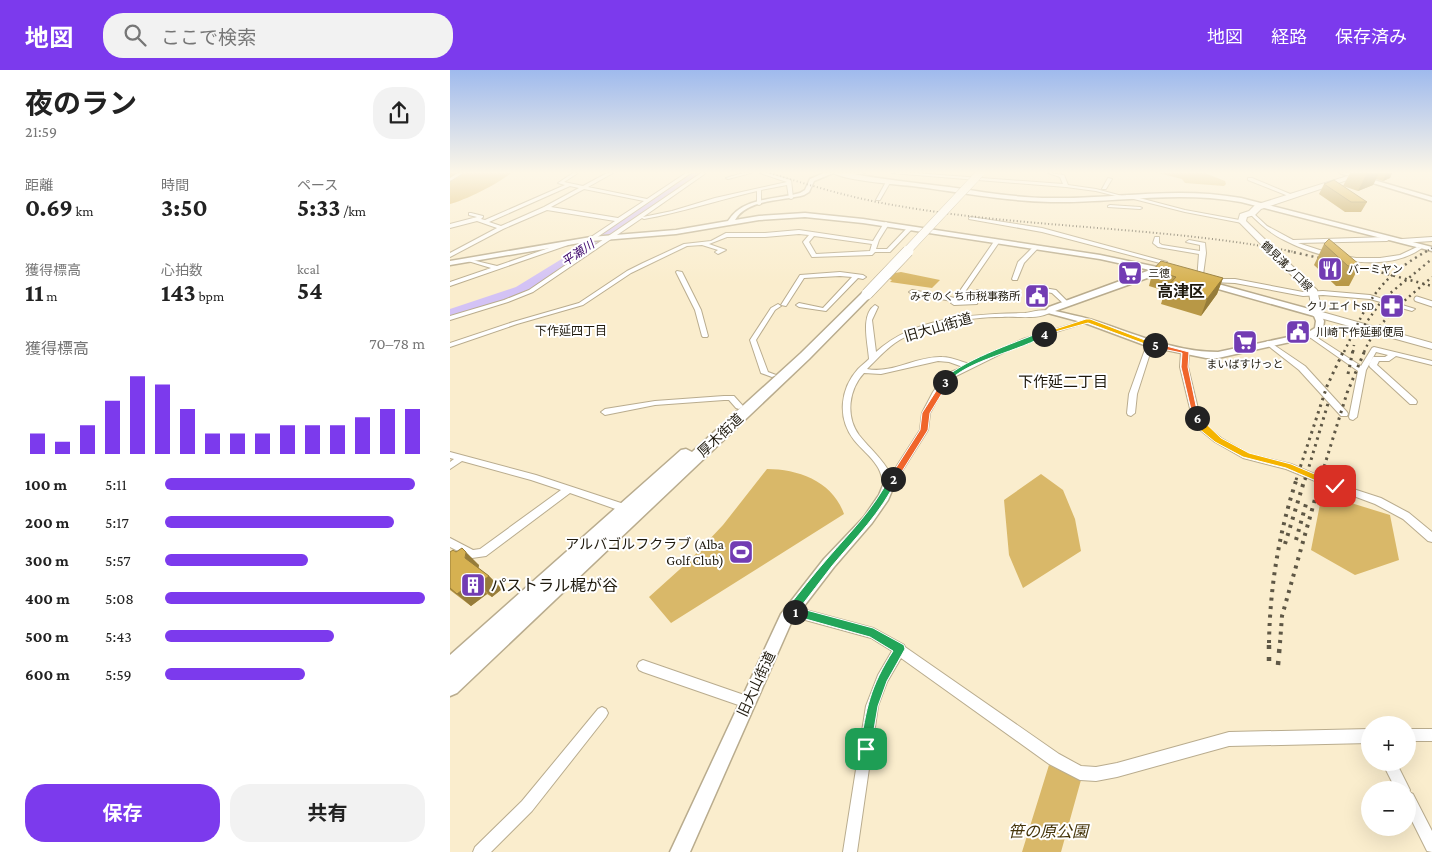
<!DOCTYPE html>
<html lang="ja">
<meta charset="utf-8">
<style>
:root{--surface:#fff;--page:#f2f2f2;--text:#222;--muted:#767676;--accent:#7c3aed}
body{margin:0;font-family:"Crimson Pro","Noto Sans JP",serif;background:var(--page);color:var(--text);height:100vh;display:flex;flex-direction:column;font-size:19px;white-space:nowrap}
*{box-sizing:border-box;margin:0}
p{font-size:16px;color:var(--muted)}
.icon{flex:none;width:28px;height:28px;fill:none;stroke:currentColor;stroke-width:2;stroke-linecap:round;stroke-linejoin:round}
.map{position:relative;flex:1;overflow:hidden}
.details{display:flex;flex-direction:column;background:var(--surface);width:450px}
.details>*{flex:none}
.controls{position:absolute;left:911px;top:646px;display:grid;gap:10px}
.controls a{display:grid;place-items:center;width:55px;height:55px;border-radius:50%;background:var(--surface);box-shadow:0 5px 20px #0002;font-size:25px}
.pin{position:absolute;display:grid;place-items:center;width:42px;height:42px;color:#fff;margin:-21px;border-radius:10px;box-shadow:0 2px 8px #0006}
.km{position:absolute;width:25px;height:25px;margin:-12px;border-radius:50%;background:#222;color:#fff;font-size:14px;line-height:25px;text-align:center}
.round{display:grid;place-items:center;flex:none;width:52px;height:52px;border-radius:20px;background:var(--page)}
.head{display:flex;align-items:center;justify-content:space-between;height:85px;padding:0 25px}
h1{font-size:28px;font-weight:700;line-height:38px}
.figures{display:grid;grid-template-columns:repeat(3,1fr);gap:8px;height:85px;padding:5px 25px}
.figures div{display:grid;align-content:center}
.figures b{font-size:25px;font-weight:700}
.figures small{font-size:14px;font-weight:400}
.figures p{font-size:14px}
.chart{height:140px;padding:10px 25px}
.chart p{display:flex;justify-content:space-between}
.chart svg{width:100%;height:90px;margin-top:5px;stroke:var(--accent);stroke-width:6}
.button{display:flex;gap:10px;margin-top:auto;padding:10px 25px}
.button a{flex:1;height:58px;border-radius:20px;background:var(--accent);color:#fff;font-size:20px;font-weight:700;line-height:58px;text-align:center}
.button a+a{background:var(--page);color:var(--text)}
ul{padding:0 25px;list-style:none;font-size:16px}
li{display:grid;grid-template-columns:80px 60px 1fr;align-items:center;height:38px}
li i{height:12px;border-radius:6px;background:var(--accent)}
header{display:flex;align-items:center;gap:30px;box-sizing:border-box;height:70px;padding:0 25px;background:var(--accent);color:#fff}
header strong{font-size:24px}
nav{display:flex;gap:28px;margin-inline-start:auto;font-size:18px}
.search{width:350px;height:45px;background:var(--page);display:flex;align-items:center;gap:12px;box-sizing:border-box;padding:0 18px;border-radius:20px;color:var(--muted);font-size:19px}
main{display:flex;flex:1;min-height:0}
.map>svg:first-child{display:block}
.green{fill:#d9b869}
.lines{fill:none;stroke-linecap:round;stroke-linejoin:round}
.river{fill:#d3c2f5;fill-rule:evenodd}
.pedestrian-casing{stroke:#b9ac8e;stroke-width:7}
.minor-casing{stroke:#b9ac8e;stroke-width:2}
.tertiary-casing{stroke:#b9ac8e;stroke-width:3}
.primary-casing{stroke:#b9ac8e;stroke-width:2}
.trunk-casing{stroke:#b9ac8e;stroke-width:3}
.pedestrian{stroke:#fff;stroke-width:5}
.minor{fill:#fff;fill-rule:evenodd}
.tertiary{fill:#fff;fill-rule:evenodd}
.primary{fill:#fff;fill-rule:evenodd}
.trunk{fill:#fff;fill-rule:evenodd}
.rail-far4{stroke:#5e5745;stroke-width:2;stroke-dasharray:1 2.5;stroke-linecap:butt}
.rail-far3{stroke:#5e5745;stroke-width:2.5;stroke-dasharray:2 4;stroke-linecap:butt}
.rail-far2{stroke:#5e5745;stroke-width:3;stroke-dasharray:2.5 4.5;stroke-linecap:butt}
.rail-far1{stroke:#5e5745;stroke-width:4;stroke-dasharray:3 5.5;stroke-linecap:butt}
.rail{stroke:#5e5745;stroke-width:4.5;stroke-dasharray:4 8;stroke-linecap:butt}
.trunk-bridge-far1-casing{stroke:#b9ac8e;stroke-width:9;stroke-linecap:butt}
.trunk-bridge-casing{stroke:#b9ac8e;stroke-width:12;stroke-linecap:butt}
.trunk-bridge-far1{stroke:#fff;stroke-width:8}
.trunk-bridge{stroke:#fff;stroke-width:11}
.wall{fill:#b89846}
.shaded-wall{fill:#967c39}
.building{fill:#d6b151;stroke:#967c39}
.split-1{fill:#22a559;stroke:#fff}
.split-2{fill:#22a559;stroke:#fff}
.split-3{fill:#f0652b;stroke:#fff}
.split-4{fill:#22a559;stroke:#fff}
.split-5{fill:#f5b400;stroke:#fff}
.split-6{fill:#f0652b;stroke:#fff}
.split-7{fill:#f5b400;stroke:#fff}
.labels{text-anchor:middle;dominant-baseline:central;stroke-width:4;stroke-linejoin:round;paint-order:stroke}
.far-street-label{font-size:11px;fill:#1e190d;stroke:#fff}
.far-poi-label{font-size:11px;fill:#1e190d;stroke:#fff;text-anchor:start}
.far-water-label{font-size:12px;font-style:italic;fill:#3b046a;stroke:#fff}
.far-neighbourhood-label{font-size:12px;fill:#1e190d;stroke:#fff}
.street-label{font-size:14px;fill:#1e190d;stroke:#fff}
.poi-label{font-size:14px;fill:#1e190d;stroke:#fff;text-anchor:end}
.neighbourhood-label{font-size:15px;fill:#1e190d;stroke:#fff}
.far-district-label{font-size:16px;font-weight:bold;fill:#1e190d;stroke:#fff}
.near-poi-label{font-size:16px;fill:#1e190d;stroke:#fff;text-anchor:start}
.near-park-label{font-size:16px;font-style:italic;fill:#45350b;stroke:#fff}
</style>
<header>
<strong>地図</strong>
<div class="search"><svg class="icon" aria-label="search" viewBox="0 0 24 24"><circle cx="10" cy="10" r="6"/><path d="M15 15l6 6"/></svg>ここで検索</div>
<nav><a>地図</a><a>経路</a><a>保存済み</a></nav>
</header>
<main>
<section class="details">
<div class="head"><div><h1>夜のラン</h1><p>21:59</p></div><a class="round"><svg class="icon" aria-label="share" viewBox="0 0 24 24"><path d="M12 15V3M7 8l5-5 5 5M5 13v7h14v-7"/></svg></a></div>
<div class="figures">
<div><p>距離</p><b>0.69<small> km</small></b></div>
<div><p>時間</p><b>3:50</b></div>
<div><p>ペース</p><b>5:33<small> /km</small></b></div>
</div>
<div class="figures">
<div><p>獲得標高</p><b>11<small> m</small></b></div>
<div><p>心拍数</p><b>143<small> bpm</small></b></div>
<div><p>kcal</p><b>54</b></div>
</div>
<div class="chart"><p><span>獲得標高</span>70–78 m</p>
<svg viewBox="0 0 160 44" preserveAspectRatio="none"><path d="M5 44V34M15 44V38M25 44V30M35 44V18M45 44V6M55 44V10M65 44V22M75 44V34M85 44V34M95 44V34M105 44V30M115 44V30M125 44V30M135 44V26M145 44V22M155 44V22"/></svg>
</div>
<ul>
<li><b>100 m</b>5:11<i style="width:96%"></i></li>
<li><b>200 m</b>5:17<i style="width:88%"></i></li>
<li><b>300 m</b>5:57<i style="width:55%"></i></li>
<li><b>400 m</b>5:08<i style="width:100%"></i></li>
<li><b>500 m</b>5:43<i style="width:65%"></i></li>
<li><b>600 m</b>5:59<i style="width:54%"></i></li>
</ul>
<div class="button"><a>保存</a><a>共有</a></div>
</section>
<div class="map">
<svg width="982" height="782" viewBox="0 0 982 782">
<rect width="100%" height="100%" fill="#faedcd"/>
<path class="green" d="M0,103H61C50,113 14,131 0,134Z
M708,103H755L775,111L776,114L774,116L735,113L732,109Z
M451,202L490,210L482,218L440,212L442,210L439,209L445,203Z
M317,399C349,399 383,412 394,444L221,553L199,527L239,491L273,455Z
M591,404L613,420L625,449L631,481L573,518L559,485L554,430Z
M872,424L940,445L949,490L905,505L861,480Z
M599,695L631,710L611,782H572Z"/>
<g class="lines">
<path class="river" d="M240,103H252L149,177L76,223L51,233L0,248V239L66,217L141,171Z"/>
<defs>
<path id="pedestrian" d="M967,229L982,234"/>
<path id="minor" d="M8,103H13L0,111V108Z
M123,103H128L114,112L133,116L157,103H163L138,117L197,129L236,103H241L143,170L138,169L165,151L97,140L53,159L0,187V183L47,158L27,151L0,158V154L27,147L19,145V143H21L33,146V147L31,149L35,150L115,115L108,113ZM120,116L129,118L94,137L51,156L39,152ZM134,119L194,131L168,148L101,137Z
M251,103H256L193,147L222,141L265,128L337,112L310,103H317L341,110L343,128L341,129L339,128L337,115L311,120V134L309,135L307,134V121C269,130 232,142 194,149L192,148L83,222L58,232L0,250V246L54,230L79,220Z
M293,103H301L278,109L276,108Z
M400,103H415L396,106L394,105Z
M442,103H464L613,114L610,107L598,103L614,105L618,115L646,119L672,126L670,127L646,121L616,117Z
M658,108L662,109L656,119H652Z
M798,108H802L845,126L841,127L798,110Z
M437,110L441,111L430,130H426Z
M678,125L735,140L795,151L792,153L735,142L676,127V125Z
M660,135L690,137L692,138L690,139L658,137V136Z
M802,142L817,156L843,170L937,167L940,169L937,171L848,173L882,184L906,188H930L950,185L967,177L972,178C935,205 871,189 834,170C821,164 810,154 800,144V143Z
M521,147L592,158L717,192L707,201L704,199L710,193L592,162L519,149V148Z
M436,152L439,154L429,170L426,179H437L458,157L463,158L440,182H425L422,185L362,187L353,172L359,165L349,164L315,167H277L259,174L276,180L268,184L265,182L268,180L252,175L237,176L181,203L133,235L67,254L0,277V273L63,252L129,233L177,201L193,193L234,174L261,171L276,163H315L349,160L423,171L434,153ZM364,166L422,174L420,181L366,184L359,172Z
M705,167H709V173L712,175L750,181V175L736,172L739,170L755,173L756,183L752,212L747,211L749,184L708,177L703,173Z
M982,167V171L952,173L949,171L952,169Z
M545,170L550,171L510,229L509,231H522L527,220H531L532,221L527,234L504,235L501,233L502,231L462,224L459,222L462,220L505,228Z
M119,171L121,172V174L0,216V212L41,198L18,191V189L47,196Z
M584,176L589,177L574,193L567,210H563L562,209L568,192Z
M227,201L232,202L251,240L258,266L257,267H253L252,266L245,240L226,202Z
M390,202L413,205L416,207L413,209L408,208L376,241L349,237L346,235L349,233L373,238L402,207L390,206L354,208L336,236L331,235L350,205Z
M763,209H785L853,222L873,221L920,225L965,239L962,241L920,229L873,225L853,226L785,213L761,212V210Z
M588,217L606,220L620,234L615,235L602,223L586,220L585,219Z
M328,234L331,236L325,240L306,270L318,302L326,305L322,307L311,303L300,270L321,238Z
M425,235L428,237L422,250L426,282C465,246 525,244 575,243C583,242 595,238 601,242C589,250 567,246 552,247C519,247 473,254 445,273C435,280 426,290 417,299C443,304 466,286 492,287C501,287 510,291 519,294L573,269L636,250H640L641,251L577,271L502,308L491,323L480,343L478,360L442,417L438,419L435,418C432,411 432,403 427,396C421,386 411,379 404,370C387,348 390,319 408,299C411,296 416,292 419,289C418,273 410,245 425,235ZM488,291L499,292L513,297L496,304L483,322L472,343L470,360L441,405C433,389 420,379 409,365C395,346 399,319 414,303L431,304Z
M860,263L911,296L922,278L924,277L982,291V295L946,286L939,291H929L927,295L966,330L967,332L966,334H960L920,297L919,295L923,287H935L938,285L926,282L916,300L907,347L903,350L900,349L899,347L908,301L858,266L857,265Z
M818,271L855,296L897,342L898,344L897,346H891L849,300L816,274V272Z
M700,272L703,274L687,324L685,343L681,346L678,345L677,343L679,324L697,274Z
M735,280L739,282L738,297L750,347L755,355L771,368L799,384L841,394L888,414L931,428L959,443L982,462V472L978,471L953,449L925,434L882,418L836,399L793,388L765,372L749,359L742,347L730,297L731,282Z
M274,326H284L293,336L289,339L286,338L279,330H274L205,335L155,345L151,342L155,339L205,331Z
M0,382L86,405L177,435L179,438L177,441L174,442L120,423L36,486L22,488L0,477V468L23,480L30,479L111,420L81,410L12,391L0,399V392L4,389L0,388Z
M341,536L423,558L454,575L455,577L609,684L631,696L646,697L667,693L779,662L920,659V673L779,676L667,707L646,711L630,710L599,694L451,588L437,612L428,636L407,782H393L416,636L428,605L442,581L421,568L337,545L335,541L337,537Z
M193,590L297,626L301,628L303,632L301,636L297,638L193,602L189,600L187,596L189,592Z
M152,637L156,639L158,643L156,647L82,741L41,782H23L25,777L72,731L148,639Z
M958,659H982V671H958Z
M932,692H946L960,720L959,722L963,724L982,761V782L977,781L958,743V720H946Z"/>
<path id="tertiary" d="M374,103H383L364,111L359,122L354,125C333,131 297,129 285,150L309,146L355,143L413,149L650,185L707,197L721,202L717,204L707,202L700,207L605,241C617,244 630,246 642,250C683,263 724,282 768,282L857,263L865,258L866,251L864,246L754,215L753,213L757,211L870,242L874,251L873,259L863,267L768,288H756L697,276L635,253L594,242L599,237L700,200L650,189L413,153L355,147L309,150L226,164L141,171L0,195V191L141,167L226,160L278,151C293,127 325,130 350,123L355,120L360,109Z
M383,103H397C430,109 465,113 499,117C533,122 567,128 601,128C666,129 725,116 791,128L982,177V181L791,132C726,120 666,133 601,132C555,131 508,122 462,116C442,114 399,111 383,103Z
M890,103H900L982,127V131Z
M438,412L442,413L444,416L438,430L422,453L384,497L341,553L240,782H220L331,544L374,489L414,447L429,425L434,413Z"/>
<path id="primary" d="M907,103H918L811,139L805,145L797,147L796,151L867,220L872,242L982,273V279L863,246L859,223L788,151L790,144L799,141L805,135Z"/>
<path id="trunk" d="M417,221L422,224L421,226L359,289L7,623L0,626V585L231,380L236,379L242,382L351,283L413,222Z"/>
</defs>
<use href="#pedestrian" class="pedestrian-casing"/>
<use href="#minor" class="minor-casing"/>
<use href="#tertiary" class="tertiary-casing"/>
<use href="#primary" class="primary-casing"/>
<use href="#trunk" class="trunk-casing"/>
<use href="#pedestrian" class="pedestrian"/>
<use href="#minor" class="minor"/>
<use href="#tertiary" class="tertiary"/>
<use href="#primary" class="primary"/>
<use href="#trunk" class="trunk"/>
<path class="rail-far4" d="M320,103C362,116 405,129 449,136C580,159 714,156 845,182
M975,182L982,178"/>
<path class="rail-far3" d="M838,181L915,198L982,216
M911,260L933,229L982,189
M894,282C918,232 927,209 977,181
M903,282L904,275
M914,282C927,251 958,228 982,207"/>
<path class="rail-far2" d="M898,304L903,280
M846,410L877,316L894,280
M855,410L879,330
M870,410L897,323L915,280"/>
<path class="rail-far1" d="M846,470L856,434
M835,474L855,408
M819,573C820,516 829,462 847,408
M830,573L832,546L871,408"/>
<path class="rail" d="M819,591V572
M828,595L830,572"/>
<defs>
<path id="trunk-bridge-far1" d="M456,182L530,103"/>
<path id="trunk-bridge" d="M417,224L458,181"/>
</defs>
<use href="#trunk-bridge-far1" class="trunk-bridge-far1-casing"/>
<use href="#trunk-bridge" class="trunk-bridge-casing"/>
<use href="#trunk-bridge-far1" class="trunk-bridge-far1"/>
<use href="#trunk-bridge" class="trunk-bridge"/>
</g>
<path class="wall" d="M900,103H942L940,108L933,111L926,109L923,115L908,121L893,116Z
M874,114L917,132L911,142H895L869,124Z
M874,174L910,195L899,216H886L864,195Z
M703,200L773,208L767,224L751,246L711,234L715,221L699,216Z
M0,482L29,495L28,498L39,506L52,519L42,527L37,524L21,536L0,520Z"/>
<path class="shaded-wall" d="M917,103H929L923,115L908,121Z
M938,103H942L940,108L933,111L936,104Z
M773,208L767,224L751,246L757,229Z
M16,482L29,495L28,501L15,488Z
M39,506L52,519L42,527L29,514Z
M24,511L37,524L21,536L7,524Z"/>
<path class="building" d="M884,110L917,132H901L874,114Z
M879,169L910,195L898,196L874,174Z
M711,191L773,208L757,229L716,218L726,207L703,200Z
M12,478L16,482L15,488L39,506L29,514L24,511L7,524L0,518V482L3,480L6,482Z"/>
<linearGradient id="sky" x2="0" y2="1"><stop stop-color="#9fbaed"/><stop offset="0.48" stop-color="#fdf7e8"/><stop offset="1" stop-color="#fdf7e8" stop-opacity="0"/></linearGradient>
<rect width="982" height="213" fill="url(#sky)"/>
<path class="split-1" d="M345,537L423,558L454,575L455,579L437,611L428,636L420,683L416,685L412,683L410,679C416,638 420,617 443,581L420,567L341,545L340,542Z"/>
<path class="split-2" d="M443,406L447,409C431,443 406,467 382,496C371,510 360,525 349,539V545L345,547L337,544L336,541L337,538C350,522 363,505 377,489C402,460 422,441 440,407Z"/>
<path class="split-3" d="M493,310L499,312L480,343L478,360L446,411H440V407L470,360L472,343Z"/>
<path class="split-4" d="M591,262L597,264C573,281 515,290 498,313L492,312C506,292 567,272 591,262Z"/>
<path class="split-5" d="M636,249H640L708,275L703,277L638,253L594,265L590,264Z"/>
<path class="split-6" d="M705,273L739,282L738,297L749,350L743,348L731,297L732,283L703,277V274Z"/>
<path class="split-7" d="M747,345L771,368L799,383L841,394L888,414L890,416L885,419L836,398L793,387L765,372L749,359L743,348Z"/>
<defs>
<symbol id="restaurant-square" viewBox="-11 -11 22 22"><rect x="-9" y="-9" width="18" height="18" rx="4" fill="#723cb3" stroke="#fff"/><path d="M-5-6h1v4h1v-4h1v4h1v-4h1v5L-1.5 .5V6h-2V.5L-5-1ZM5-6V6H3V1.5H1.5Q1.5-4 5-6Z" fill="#fff"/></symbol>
<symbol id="supermarket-square" viewBox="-11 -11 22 22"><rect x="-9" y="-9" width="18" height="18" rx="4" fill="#723cb3" stroke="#fff"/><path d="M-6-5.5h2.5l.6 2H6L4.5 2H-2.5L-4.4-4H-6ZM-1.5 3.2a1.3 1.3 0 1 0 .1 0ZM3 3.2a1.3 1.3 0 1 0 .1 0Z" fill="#fff"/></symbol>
<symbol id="civic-square" viewBox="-11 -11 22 22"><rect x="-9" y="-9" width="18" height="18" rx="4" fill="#723cb3" stroke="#fff"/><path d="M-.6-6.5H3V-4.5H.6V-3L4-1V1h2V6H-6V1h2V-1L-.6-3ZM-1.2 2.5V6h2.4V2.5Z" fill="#fff"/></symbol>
<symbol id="pharmacy-square" viewBox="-11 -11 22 22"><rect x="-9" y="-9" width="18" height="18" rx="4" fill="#723cb3" stroke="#fff"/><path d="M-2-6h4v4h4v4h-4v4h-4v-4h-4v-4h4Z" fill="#fff"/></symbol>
<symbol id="stadium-square" viewBox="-11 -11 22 22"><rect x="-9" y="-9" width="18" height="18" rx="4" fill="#723cb3" stroke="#fff"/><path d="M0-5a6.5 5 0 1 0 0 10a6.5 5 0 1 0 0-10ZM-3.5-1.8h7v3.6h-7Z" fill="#fff"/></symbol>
<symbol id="building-square" viewBox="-11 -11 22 22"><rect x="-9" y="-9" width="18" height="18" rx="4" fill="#723cb3" stroke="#fff"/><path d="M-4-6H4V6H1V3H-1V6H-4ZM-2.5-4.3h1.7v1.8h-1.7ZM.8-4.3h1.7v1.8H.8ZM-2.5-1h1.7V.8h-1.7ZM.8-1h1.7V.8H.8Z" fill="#fff"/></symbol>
</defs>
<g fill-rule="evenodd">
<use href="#restaurant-square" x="866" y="185" width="28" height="28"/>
<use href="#supermarket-square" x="666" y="189" width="28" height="28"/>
<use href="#civic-square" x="573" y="212" width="28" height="28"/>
<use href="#pharmacy-square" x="928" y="222" width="28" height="28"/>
<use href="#civic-square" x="834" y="248" width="28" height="28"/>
<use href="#supermarket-square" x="781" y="258" width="28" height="28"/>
<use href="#stadium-square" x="277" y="468" width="28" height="28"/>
<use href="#building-square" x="9" y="501" width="28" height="28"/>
</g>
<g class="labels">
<g class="far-street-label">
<text transform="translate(837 196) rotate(44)">鶴見溝ノ口線</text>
</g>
<g class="far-poi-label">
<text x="898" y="199">バーミヤン</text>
<text x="698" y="203">三徳</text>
<text x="570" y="226" text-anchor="end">みぞのくち市税事務所</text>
<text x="924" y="236" text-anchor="end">クリエイトSD</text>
<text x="866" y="262">川崎下作延郵便局</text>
<text x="795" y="294" text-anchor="middle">まいばすけっと</text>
</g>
<g class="far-water-label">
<text transform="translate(128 183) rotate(-34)">平瀬川</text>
</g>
<g class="far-neighbourhood-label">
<text x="121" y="261">下作延四丁目</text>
</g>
<g class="street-label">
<text transform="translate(488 257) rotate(-16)">旧大山街道</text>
<text transform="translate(270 365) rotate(-43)">厚木街道</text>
<text transform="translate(306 614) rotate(-65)">旧大山街道</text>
</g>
<g class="poi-label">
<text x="274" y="474">アルバゴルフクラブ (Alba<tspan x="274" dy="16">Golf Club)</tspan></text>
</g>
<g class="neighbourhood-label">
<text x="613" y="312">下作延二丁目</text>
</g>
<g class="far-district-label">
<text x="731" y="221">高津区</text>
</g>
<g class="near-poi-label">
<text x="40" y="515">パストラル梶が谷</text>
</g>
<g class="near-park-label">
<text x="598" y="761">笹の原公園</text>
</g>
</g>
</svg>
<div class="controls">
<a>+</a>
<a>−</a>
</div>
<div class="pin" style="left:416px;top:679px;background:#1e9e55"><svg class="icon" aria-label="arrive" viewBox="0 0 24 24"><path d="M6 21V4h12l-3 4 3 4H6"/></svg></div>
<div class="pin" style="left:885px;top:416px;background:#d93025"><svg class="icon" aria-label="check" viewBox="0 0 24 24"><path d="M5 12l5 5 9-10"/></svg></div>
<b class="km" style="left:345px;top:542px">1</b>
<b class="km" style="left:443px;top:409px">2</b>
<b class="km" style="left:495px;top:312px">3</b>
<b class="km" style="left:594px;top:264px">4</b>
<b class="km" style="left:705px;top:275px">5</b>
<b class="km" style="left:747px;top:348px">6</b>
</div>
</main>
